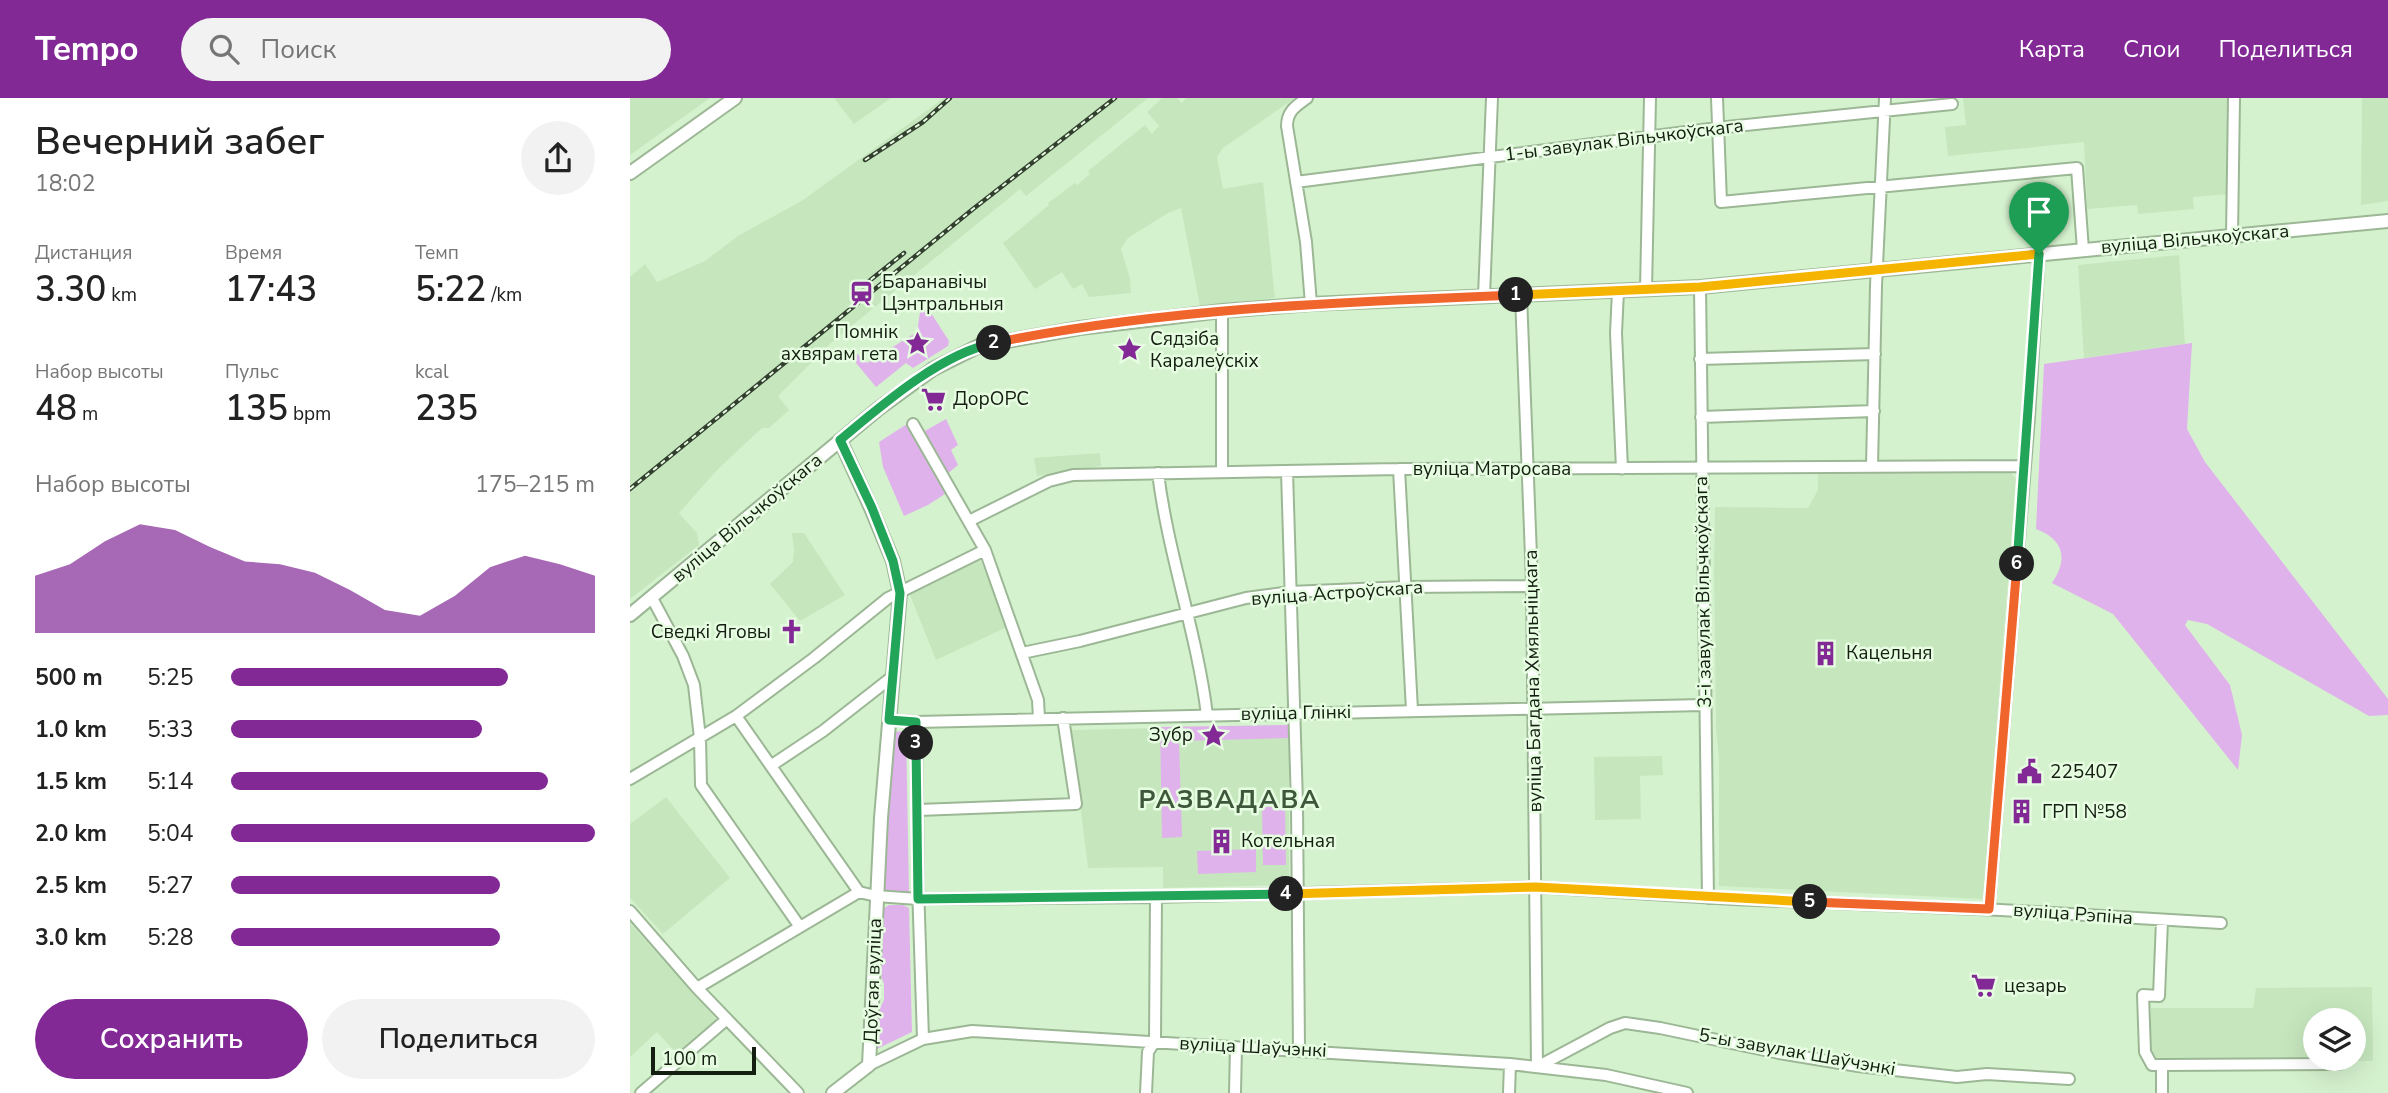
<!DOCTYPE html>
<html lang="ru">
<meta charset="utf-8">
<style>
:root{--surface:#fff;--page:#f2f2f2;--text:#222;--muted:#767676;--accent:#822996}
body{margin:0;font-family:"Nunito Sans",sans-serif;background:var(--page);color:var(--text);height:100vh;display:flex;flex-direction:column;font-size:26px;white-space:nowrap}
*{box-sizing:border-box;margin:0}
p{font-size:23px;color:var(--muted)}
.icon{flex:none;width:38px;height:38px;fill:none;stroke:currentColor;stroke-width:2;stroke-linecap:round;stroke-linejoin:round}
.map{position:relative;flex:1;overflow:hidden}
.panel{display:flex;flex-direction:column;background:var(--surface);width:630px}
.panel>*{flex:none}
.controls{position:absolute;left:1673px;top:910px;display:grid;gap:14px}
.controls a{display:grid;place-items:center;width:63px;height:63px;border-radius:50%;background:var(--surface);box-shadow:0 7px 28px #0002;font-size:35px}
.scale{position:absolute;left:21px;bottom:18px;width:105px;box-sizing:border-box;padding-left:7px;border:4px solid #141e11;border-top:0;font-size:19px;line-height:24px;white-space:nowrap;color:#141e11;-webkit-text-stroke:5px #e6fde1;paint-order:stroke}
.pin{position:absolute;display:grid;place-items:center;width:60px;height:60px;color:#fff;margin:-72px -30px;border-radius:50% 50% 50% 0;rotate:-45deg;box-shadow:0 0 7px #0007}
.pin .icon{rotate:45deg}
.km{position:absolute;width:35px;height:35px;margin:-18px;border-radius:50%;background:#222;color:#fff;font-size:19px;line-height:35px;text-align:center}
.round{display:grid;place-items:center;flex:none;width:74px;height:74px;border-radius:37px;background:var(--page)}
.summary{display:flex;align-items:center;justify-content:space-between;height:119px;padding:0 35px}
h1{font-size:38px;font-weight:600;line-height:52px}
.figures{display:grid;grid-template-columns:repeat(3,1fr);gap:10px;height:119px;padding:7px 35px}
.figures div{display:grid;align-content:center}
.figures b{font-size:35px;font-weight:600}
.figures small{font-size:19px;font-weight:400}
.figures p{font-size:19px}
.chart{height:196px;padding:14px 35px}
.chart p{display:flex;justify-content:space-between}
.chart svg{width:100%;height:126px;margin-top:7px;fill:var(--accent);opacity:.7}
.primary-button{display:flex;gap:14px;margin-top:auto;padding:14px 35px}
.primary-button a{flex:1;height:80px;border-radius:42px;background:var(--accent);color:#fff;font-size:28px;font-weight:600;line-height:80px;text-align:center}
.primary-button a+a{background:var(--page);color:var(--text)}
ul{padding:0 35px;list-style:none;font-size:23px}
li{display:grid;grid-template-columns:112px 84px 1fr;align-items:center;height:52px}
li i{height:18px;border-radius:9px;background:var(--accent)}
header{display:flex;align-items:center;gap:42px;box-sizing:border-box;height:98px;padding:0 35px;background:var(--accent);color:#fff}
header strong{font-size:33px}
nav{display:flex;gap:38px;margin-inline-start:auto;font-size:24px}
.search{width:490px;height:63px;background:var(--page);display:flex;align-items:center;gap:18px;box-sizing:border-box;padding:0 24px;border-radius:38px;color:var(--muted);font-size:26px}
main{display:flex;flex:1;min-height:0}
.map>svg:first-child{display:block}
.built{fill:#c6e7be;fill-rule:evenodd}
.green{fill:#e0b2eb}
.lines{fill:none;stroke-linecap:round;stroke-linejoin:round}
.minor-casing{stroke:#9cb795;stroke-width:14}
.major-casing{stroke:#9cb795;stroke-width:16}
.minor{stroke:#fff;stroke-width:10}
.major{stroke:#fff;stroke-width:12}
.rail-casing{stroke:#323f2e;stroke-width:4.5}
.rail{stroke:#e6fde1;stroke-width:2;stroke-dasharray:5;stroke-linecap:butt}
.split-1-casing{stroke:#fff;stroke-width:14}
.split-2-casing{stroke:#fff;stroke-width:14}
.split-3-casing{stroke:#fff;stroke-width:14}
.split-4-casing{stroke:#fff;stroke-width:14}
.split-5-casing{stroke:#fff;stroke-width:14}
.split-6-casing{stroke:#fff;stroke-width:14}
.split-7-casing{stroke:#fff;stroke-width:14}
.split-1{stroke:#f5b400;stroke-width:9}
.split-2{stroke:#f0652b;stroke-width:9}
.split-3{stroke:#22a559;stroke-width:9}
.split-4{stroke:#22a559;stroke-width:9}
.split-5{stroke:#f5b400;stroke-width:9}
.split-6{stroke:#f0652b;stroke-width:9}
.split-7{stroke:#22a559;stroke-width:9}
.labels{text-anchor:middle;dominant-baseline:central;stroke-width:5;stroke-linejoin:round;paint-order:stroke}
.street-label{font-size:19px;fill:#141e11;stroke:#e6fde1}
.poi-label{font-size:19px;fill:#141e11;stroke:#e6fde1;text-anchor:start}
.district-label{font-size:26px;font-weight:bold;letter-spacing:2px;fill:#3e5639;stroke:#e6fde1}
</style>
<header>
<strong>Tempo</strong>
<div class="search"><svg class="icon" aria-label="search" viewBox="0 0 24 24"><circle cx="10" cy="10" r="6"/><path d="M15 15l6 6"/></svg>Поиск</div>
<nav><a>Карта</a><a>Слои</a><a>Поделиться</a></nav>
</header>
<main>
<section class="panel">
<div class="summary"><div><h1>Вечерний забег</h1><p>18:02</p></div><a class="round"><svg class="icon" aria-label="share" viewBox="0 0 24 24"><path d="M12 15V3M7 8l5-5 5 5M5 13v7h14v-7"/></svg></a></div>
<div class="figures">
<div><p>Дистанция</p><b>3.30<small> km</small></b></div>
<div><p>Время</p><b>17:43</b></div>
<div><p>Темп</p><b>5:22<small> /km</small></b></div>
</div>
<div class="figures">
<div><p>Набор высоты</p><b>48<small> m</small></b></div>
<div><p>Пульс</p><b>135<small> bpm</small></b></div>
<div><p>kcal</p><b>235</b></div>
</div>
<div class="chart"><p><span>Набор высоты</span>175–215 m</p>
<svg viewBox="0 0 160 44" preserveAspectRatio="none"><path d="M0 44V24L10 20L20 12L30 6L40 8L50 14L60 19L70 20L80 23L90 29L100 36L110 38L120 31L130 21L140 17L150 20L160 24V44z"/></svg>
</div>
<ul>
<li><b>500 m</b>5:25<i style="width:76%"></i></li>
<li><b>1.0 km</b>5:33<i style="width:69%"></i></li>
<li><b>1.5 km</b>5:14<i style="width:87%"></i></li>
<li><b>2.0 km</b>5:04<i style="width:100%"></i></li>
<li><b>2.5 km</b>5:27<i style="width:74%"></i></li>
<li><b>3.0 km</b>5:28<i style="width:74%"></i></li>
</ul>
<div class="primary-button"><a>Сохранить</a><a>Поделиться</a></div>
</section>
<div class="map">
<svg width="1758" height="995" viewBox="0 0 1758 995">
<rect width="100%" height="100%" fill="#d5f2ce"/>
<path class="built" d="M0,0H80L0,57Z
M204,0H261L224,26Z
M314,0H518L396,98L390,91L202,244L148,298L159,312L139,330H132L87,372L49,415L67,435L69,447L0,501V179L15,166L27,184L75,163L108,138L173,102Z
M532,0H547L552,5L556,0H665L593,50L587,59L593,91L633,84L645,200L570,208L551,110L538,115L498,140L491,151L500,180L501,195L459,199L452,186L443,191L432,174L405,191L373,145L419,107L418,105L445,85L447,87L460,76L458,73L515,27L522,36L529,28L517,14Z
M1333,0H1599V96L1563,99L1564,111L1508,116L1507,107L1457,111L1454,44L1318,58L1315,29L1336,27Z
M1732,0H1758V103L1731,107Z
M1549,157L1555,246L1454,260L1448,167Z
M470,355L471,368L407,378L404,360Z
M1295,372V375H1381L1386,381L1353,801L1089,788V660L1086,631L1084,471L1085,409L1178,410L1188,392V374Z
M162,435H174L215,497L170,523L140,486L163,464L164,453Z
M350,461L377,529L306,562L280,497L284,492L292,488L294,490Z
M659,627V787L533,790V769L458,770L441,632Z
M1032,658L1033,677L1010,678L1011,721L965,722L964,659Z
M36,699L100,780L33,836L0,800V726Z
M0,825L87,922L49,958L27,934L0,959Z
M1742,889L1743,963H1521V910H1623L1626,890ZM1685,922H1724V961H1685Z"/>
<path class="green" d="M292,201L319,243L318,248L283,270L276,265L246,289L221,259L225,254L237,265L287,234Z
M1562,245L1557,331L1575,364L1758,601V617L1739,618L1577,526L1558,522L1555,527L1600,587L1612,637L1608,672L1483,516L1422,485C1439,460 1433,441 1406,431L1414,266Z
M316,321L328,347L321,352L328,367L311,381L318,394L298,407L274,418L253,369L249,344L277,326L286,338Z
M659,627V640L549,643L552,739L532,740L530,629Z
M276,633L279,794L258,795L254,792L261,634Z
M632,709H655L656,767H633Z
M626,751V774L568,776L567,753Z
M259,807H273L279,810L282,934L247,951L249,912L254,902V886L250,875L253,811Z"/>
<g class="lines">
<defs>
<path id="minor" d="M677,0C666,8 657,13 657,28L676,144L681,206
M1087,0L1091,104L1447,70L1453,152
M666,84L1087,30L1322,6
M1602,138L1604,0
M1070,189L1078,800
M1016,192L1020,0
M988,193L986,235L992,371
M891,197L902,485L907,969L980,930L995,925L1030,930L1149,955L1228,968L1327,979L1357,976L1439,981
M854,198L862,0
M1070,261L1245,256
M1071,319L1244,313
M283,326L355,452L408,602L409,620
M1242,368L1246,188L1255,0
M769,371L782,612
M657,373L667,706L669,952
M592,374V213
M528,375C538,457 567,535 577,617
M339,423L419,383L443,377L769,371L1395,368
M22,500L53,558L64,587L70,640L71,687L170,829
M392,555L450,543L616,500L660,494L776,489L902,488
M106,618L229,794L246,798L288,801L526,799L906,789L1103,801L1371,812L1591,825
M259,622L286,624L1074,607
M286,624L288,787L293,941
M142,667L193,633L262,579
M0,681L106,618L184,560L258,500L355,452
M288,712L446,706L433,620
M1359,811L1399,319L1409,156
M0,813L67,890L168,995
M1532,822L1529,898L1513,897L1515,954L1522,967H1532
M67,890L229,794
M239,967L293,941L342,933L880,966L976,977L1057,995
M11,995L97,921
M516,995L518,954L525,943L526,799
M605,995L606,949
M879,995L880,966
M1532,995V967L1709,966"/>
<path id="major" d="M0,75L105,0
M0,517L248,311L303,271L349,248L450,230L592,213L681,206L1070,189L1758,123
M203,995L239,967L251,720L270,495L263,463L241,410L210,342"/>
</defs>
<use href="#minor" class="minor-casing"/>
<use href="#major" class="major-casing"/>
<use href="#minor" class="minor"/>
<use href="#major" class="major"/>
<defs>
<path id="rail" d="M235,62L293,24L320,0
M233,188L274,155
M0,391L343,111L485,0"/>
</defs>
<use href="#rail" class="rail-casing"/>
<use href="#rail" class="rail"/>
</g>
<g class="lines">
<defs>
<path id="split-1" d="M886,197L1070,189L1409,156"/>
<path id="split-2" d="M364,245C535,210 711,204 886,197"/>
<path id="split-3" d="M286,645V624L259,622L270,495L263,463L242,410L210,342C252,307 310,256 364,245"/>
<path id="split-4" d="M286,645L288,801L656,796"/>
<path id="split-5" d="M656,796L906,789L1180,804"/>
<path id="split-6" d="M1180,804L1359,811L1387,466"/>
<path id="split-7" d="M1387,466L1409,156"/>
</defs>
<use href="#split-1" class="split-1-casing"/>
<use href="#split-2" class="split-2-casing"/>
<use href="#split-3" class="split-3-casing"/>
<use href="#split-4" class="split-4-casing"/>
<use href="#split-5" class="split-5-casing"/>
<use href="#split-6" class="split-6-casing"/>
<use href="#split-7" class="split-7-casing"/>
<use href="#split-1" class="split-1"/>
<use href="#split-2" class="split-2"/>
<use href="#split-3" class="split-3"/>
<use href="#split-4" class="split-4"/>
<use href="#split-5" class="split-5"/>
<use href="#split-6" class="split-6"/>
<use href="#split-7" class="split-7"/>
</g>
<defs>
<symbol id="station-bare" viewBox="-9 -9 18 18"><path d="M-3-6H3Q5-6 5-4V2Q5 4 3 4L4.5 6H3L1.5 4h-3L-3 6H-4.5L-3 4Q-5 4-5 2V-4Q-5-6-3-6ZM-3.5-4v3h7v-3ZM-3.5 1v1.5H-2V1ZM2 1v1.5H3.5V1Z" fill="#822996" stroke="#e6fde1" stroke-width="2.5" paint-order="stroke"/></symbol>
<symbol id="sight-bare" viewBox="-9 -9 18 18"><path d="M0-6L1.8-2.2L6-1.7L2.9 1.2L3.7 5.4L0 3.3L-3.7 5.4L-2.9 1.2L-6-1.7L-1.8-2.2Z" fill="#822996" stroke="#e6fde1" stroke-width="2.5" paint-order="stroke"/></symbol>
<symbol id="supermarket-bare" viewBox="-9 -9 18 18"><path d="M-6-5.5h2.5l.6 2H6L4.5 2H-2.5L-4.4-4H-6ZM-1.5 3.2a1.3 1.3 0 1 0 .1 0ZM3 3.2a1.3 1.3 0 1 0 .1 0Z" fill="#822996" stroke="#e6fde1" stroke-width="2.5" paint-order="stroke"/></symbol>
<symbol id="church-bare" viewBox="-9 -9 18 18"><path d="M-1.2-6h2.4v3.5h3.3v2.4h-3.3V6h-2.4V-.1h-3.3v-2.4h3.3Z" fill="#822996" stroke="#e6fde1" stroke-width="2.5" paint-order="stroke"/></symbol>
<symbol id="building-bare" viewBox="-9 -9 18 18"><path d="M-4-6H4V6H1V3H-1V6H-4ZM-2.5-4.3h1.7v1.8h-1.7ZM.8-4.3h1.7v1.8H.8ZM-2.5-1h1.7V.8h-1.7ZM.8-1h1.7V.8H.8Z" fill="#822996" stroke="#e6fde1" stroke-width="2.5" paint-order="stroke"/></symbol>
<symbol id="civic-bare" viewBox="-9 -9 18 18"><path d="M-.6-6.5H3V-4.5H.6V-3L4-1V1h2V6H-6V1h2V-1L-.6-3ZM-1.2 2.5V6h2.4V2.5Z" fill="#822996" stroke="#e6fde1" stroke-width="2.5" paint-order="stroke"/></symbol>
</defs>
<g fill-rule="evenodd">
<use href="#station-bare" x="214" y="178" width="35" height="35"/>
<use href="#sight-bare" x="270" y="228" width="35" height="35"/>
<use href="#sight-bare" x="482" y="234" width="35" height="35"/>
<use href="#supermarket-bare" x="286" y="284" width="35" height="35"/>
<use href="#church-bare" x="144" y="516" width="35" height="35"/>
<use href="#building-bare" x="1178" y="538" width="35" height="35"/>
<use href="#sight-bare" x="566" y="620" width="35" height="35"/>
<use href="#civic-bare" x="1382" y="656" width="35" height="35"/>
<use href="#building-bare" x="1374" y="696" width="35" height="35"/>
<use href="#building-bare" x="574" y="726" width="35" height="35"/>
<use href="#supermarket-bare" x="1336" y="870" width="35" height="35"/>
</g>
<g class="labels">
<g class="street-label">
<text transform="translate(994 42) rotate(-7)">1-ы завулак Вільчкоўскага</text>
<text transform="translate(1565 141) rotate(-5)">вуліца Вільчкоўскага</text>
<text x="862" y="371">вуліца Матросава</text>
<text transform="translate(117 420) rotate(-40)">вуліца Вільчкоўскага</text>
<text transform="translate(1073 494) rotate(-91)">3-і завулак Вільчкоўскага</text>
<text transform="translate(707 495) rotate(-4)">вуліца Астроўскага</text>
<text transform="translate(903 583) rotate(-91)">вуліца Багдана Хмяльніцкага</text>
<text transform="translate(666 615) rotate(-1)">вуліца Глінкі</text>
<text transform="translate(1443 816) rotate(4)">вуліца Рэпіна</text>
<text transform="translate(243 883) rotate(-88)">Доўгая вуліца</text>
<text transform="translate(623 949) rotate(3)">вуліца Шаўчэнкі</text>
<text transform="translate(1167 954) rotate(10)">5-ы завулак Шаўчэнкі</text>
</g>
<g class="poi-label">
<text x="252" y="184">Баранавічы<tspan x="252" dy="22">Цэнтральныя</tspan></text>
<text x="268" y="234" text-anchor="end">Помнік<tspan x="268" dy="22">ахвярам гета</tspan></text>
<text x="520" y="241">Сядзіба<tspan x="520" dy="22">Каралеўскіх</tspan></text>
<text x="323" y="301">ДорОРС</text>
<text x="141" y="534" text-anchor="end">Сведкі Яговы</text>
<text x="1216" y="555">Кацельня</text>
<text x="563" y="637" text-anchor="end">Зубр</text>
<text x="1420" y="674">225407</text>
<text x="1412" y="714">ГРП №58</text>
<text x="611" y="743">Котельная</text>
<text x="1374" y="888">цезарь</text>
</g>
<g class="district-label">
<text x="600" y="701">РАЗВАДАВА</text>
</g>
</g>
</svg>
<div class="controls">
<a><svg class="icon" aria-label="layers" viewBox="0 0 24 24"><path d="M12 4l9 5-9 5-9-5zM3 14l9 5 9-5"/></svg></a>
</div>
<div class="scale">100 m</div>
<div class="pin" style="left:1409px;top:156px;background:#1e9e55"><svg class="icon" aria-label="arrive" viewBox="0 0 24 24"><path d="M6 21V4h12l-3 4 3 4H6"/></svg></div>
<b class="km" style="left:886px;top:197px">1</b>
<b class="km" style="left:364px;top:245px">2</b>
<b class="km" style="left:286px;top:645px">3</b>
<b class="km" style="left:656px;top:796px">4</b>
<b class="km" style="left:1180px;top:804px">5</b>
<b class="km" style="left:1387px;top:466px">6</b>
</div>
</main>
